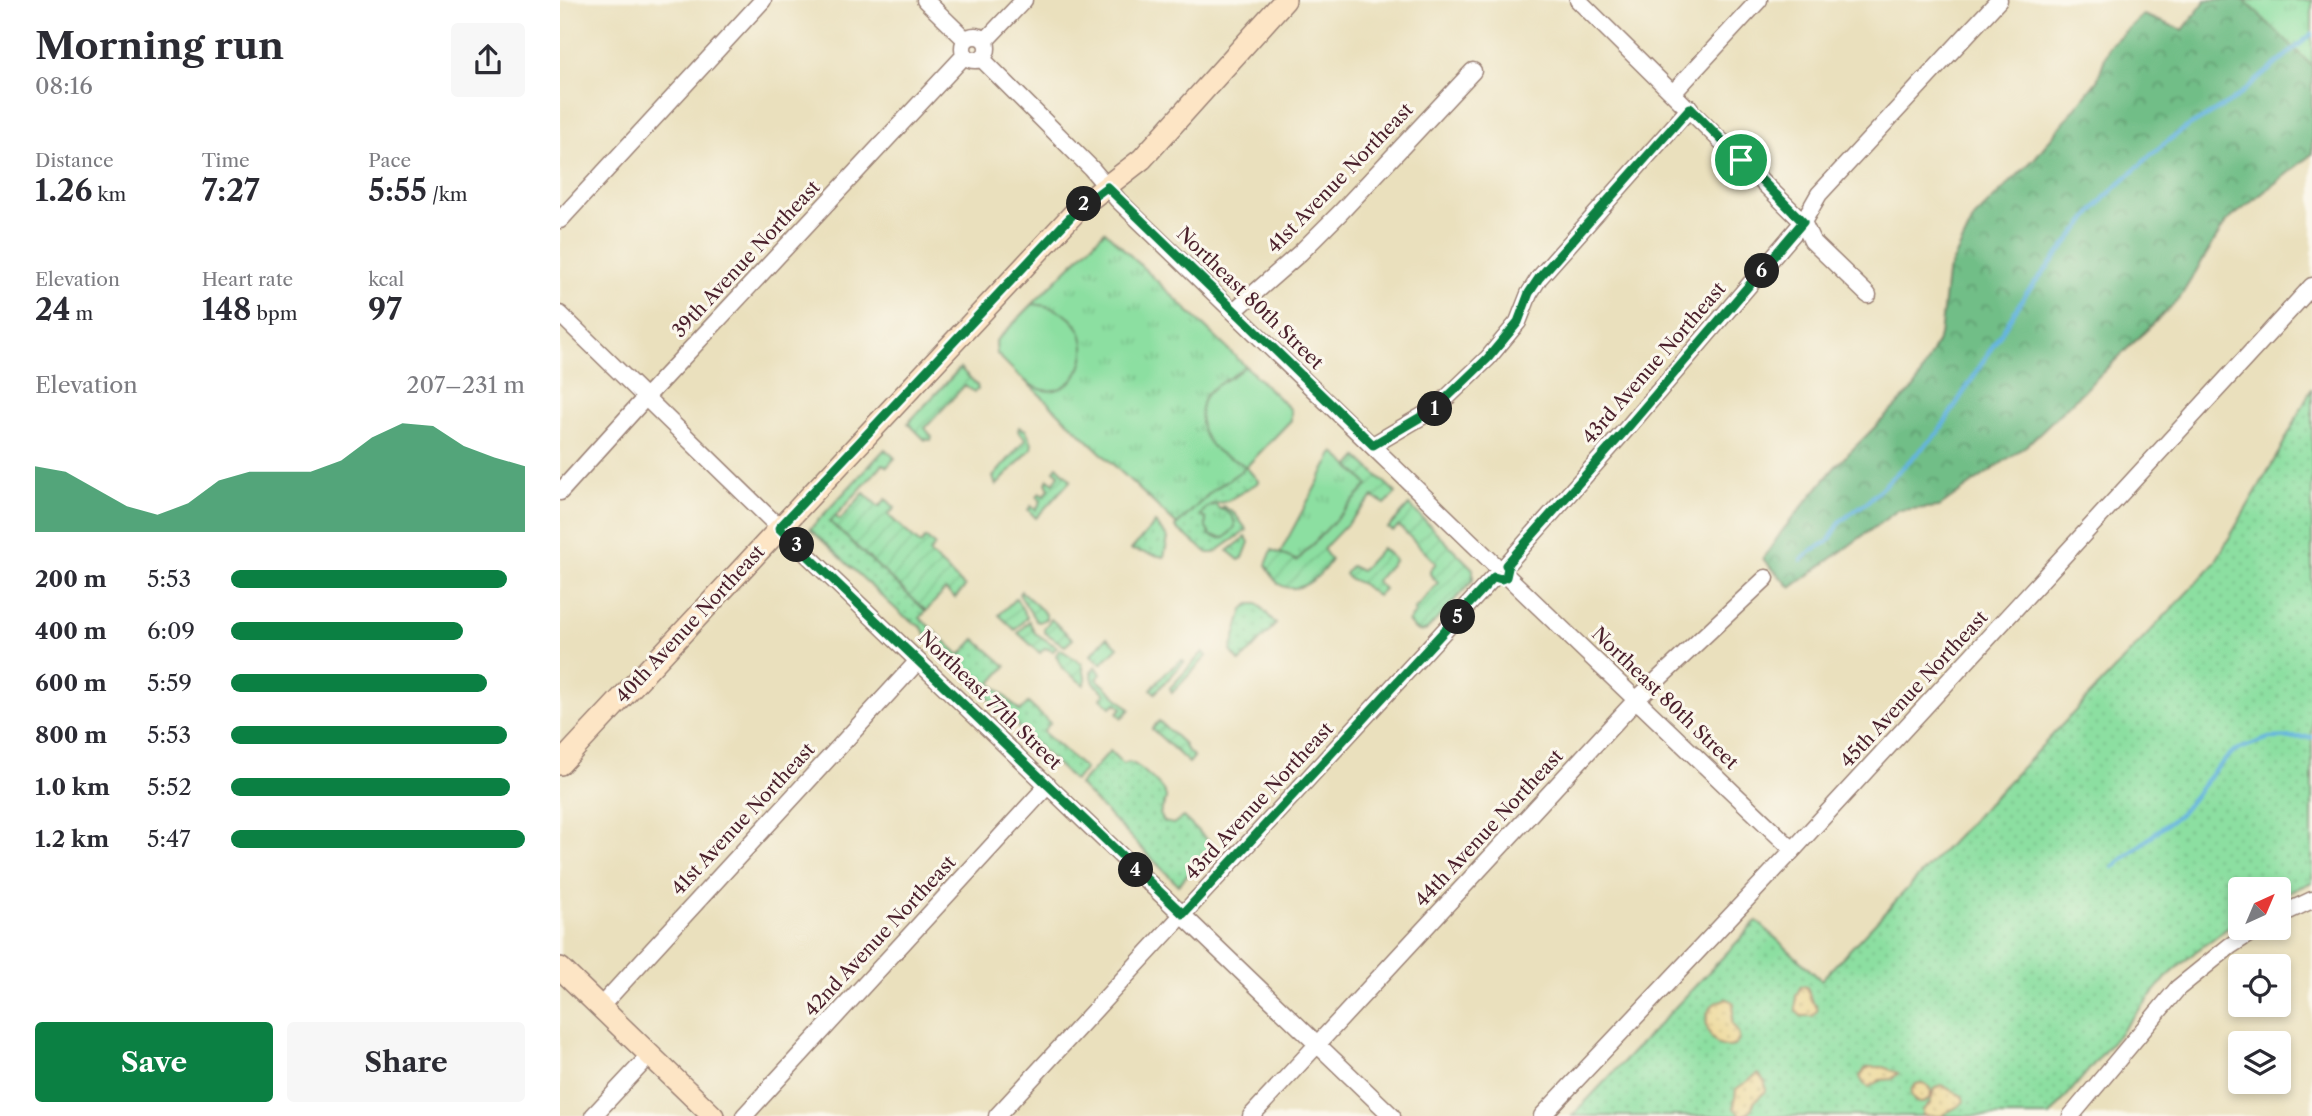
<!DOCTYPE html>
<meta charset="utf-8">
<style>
:root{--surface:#fff;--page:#f7f7f7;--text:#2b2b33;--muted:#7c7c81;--accent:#0b8043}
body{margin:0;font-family:"Libre Caslon Text",serif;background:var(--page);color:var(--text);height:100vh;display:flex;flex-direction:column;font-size:26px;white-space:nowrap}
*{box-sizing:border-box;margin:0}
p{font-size:23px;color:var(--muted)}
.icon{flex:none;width:38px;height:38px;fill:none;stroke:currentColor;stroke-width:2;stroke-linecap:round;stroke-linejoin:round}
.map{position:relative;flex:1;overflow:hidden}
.side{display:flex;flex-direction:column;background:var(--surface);width:560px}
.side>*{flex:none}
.needle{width:46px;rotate:44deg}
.fabs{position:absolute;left:1668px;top:877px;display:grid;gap:14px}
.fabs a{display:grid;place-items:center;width:63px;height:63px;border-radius:7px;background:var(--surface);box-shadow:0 4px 10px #0003;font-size:35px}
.pin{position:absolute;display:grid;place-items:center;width:60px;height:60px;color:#fff;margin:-30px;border:4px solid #fff;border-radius:50%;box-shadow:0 2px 7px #0007}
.km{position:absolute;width:35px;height:35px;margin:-18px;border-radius:50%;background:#222;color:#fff;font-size:19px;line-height:35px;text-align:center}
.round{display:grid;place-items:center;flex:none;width:74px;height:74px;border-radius:7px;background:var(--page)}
.head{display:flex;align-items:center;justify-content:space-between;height:119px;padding:0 35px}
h1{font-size:38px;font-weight:700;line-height:52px}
.stats{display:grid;grid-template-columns:repeat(3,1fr);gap:10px;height:119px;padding:7px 35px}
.stats div{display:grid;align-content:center}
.stats b{font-size:30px;font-weight:700}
.stats small{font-size:19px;font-weight:400}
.stats p{font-size:19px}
.chart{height:196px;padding:14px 35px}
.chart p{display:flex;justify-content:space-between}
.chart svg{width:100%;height:126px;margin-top:7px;fill:var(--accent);opacity:.7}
.cta{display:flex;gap:14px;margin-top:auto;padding:14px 35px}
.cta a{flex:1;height:80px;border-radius:7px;background:var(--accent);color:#fff;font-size:28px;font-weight:700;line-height:80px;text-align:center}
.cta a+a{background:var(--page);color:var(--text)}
ul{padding:0 35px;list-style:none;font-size:23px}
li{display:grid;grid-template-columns:112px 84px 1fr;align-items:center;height:52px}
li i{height:18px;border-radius:9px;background:var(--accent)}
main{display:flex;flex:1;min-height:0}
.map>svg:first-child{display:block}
.grass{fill:url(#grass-dots);stroke:#6b7f66;stroke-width:2}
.forest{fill:url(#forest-crowns);stroke:#5e6e59;stroke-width:2}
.sand{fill:url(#sand-dots);stroke:#9c7c64;stroke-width:2}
.park{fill:url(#park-tufts);stroke:#6b7f66;stroke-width:2}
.garden{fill:url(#garden-furrows);stroke:#6b7f66;stroke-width:2}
.pitch{fill:#8cdfa1;stroke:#6b7f66;stroke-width:2}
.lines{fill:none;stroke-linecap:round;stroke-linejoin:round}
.stream{stroke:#64b4df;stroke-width:4.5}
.street-casing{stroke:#9a8074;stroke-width:19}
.secondary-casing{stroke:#9a8074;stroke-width:24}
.street{stroke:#fff;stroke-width:16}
.secondary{stroke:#fde5c5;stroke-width:21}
.route-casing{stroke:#fff;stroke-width:14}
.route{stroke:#0b8043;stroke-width:9}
.labels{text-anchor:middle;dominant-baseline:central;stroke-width:6;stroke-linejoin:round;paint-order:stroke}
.street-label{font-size:19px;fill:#4a1f2b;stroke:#fbf7ec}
</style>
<main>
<section class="side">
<div class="head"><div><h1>Morning run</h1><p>08:16</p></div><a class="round"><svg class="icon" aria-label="share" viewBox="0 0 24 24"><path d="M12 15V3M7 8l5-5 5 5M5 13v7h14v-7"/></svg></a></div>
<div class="stats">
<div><p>Distance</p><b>1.26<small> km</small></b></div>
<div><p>Time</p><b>7:27</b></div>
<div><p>Pace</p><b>5:55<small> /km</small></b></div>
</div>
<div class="stats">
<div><p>Elevation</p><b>24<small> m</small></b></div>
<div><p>Heart rate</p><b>148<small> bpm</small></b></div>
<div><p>kcal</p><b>97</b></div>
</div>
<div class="chart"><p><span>Elevation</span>207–231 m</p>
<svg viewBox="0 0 160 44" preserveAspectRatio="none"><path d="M0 44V21L10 23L20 29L30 35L40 38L50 34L60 26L70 23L80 23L90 23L100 19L110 11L120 6L130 7L140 14L150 18L160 21V44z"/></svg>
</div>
<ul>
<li><b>200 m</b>5:53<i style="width:94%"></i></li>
<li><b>400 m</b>6:09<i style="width:79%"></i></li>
<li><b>600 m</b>5:59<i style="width:87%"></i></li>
<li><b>800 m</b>5:53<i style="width:94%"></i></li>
<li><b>1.0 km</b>5:52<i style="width:95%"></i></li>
<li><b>1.2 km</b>5:47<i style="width:100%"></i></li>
</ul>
<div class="cta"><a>Save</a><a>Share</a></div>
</section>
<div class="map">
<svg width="1752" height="1116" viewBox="0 0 1752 1116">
<defs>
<pattern id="grass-dots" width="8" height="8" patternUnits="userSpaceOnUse" patternTransform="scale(1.75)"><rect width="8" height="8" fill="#8cdfa1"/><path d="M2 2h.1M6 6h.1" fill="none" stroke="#7abf8b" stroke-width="1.8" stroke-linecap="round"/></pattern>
<pattern id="forest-crowns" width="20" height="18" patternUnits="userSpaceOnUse" patternTransform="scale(1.75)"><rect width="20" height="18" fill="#71be87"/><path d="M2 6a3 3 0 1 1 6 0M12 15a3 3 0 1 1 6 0" fill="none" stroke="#5f9a6f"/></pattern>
<pattern id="sand-dots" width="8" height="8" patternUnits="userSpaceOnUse" patternTransform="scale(1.75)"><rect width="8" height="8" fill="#eeda9e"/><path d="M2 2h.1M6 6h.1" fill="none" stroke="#cebb88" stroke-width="1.8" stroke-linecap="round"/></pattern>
<pattern id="park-tufts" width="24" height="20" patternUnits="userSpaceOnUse" patternTransform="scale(1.75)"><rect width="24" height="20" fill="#8cdfa1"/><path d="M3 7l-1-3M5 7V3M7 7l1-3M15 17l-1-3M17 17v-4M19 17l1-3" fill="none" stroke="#7abf8b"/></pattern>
<pattern id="garden-furrows" width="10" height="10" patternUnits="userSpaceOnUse" patternTransform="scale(1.75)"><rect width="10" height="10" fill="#8cdfa1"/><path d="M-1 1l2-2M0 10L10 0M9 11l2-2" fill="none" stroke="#7abf8b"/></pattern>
</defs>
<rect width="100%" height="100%" fill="#fbf7ec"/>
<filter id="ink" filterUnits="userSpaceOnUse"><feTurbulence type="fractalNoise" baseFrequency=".0143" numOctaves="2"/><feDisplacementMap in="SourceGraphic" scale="14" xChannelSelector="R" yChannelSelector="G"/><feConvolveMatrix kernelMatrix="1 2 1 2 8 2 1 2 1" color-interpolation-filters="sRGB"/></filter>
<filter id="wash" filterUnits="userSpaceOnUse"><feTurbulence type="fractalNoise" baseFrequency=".00686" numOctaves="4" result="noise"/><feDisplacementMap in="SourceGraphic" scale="28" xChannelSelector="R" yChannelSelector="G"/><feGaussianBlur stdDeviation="1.57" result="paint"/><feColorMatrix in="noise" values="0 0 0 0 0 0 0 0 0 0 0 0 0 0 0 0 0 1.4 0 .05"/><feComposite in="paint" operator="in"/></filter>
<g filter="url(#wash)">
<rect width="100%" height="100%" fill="#eae0bd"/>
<path class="grass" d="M1752,388V882L1719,897L1718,889H1680V919L1635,952L1606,978L1490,1116H1012L1197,921L1261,980L1654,564L1719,452Z
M325,449L335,458L327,467L323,464L270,522L366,611L360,618L400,655L415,639L446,666L431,683L460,711L468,703L490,723L483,732L525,769L514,781L371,643L362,628L341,614L250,529Z
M686,467L699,482L667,501L650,505C646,521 641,540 665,538L667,511L662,509L663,506L675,514L687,530L654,553H648L615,527L652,491Z
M595,523L608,538L604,557L571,550Z
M686,537L689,542L683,558L679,560L668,551Z
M690,604H698L716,624L680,662L671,651L683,609Z
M643,652L647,656L612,693L610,688Z
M622,660L624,662L595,693L591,689L606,672Z
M550,751L563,764L569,762C577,764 607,789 606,798C606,803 601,808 600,814L604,822L613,824L623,817L654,846L618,885L519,785Z"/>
<path class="forest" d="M1646,0H1752V154L1666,222L1619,299L1467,445L1379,507L1338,510L1231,588L1203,559L1222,531L1275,467L1355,387L1380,336L1387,274L1414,218L1475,158L1537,81L1549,46L1583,15L1623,30Z"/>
<path class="sand" d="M1241,986L1247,987L1251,1000L1258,1009L1253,1016H1241L1236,1011V996Z
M1168,999L1174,1003L1172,1023C1176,1032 1184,1034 1175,1045C1149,1058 1130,1002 1168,999Z
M1310,1067H1323L1338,1073L1332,1079L1320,1080L1309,1087L1304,1084L1300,1077L1305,1069Z
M1198,1074L1205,1082L1206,1091L1195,1101L1189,1113L1181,1116L1174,1108L1176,1089Z
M1351 1093a10 10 0 1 1 20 0a10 10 0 1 1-20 0Z
M1381,1085L1402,1096L1404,1101C1398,1109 1389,1109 1382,1116H1363V1110L1370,1104L1374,1089Z"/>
<path class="park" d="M1684,0H1752V66Z
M545,231L731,410V420L681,471L652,491L617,525L437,354L436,341Z
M774,452L809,485L737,561L720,553Z
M656,504L658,508C668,512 675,515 675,527L665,538L651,536L646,528V519L640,516L646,508Z
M547,637L558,647L541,664L531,655Z"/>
<path class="garden" d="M400,368L417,385L418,389L414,392L405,385L365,428L372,437L371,440H365L348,423Z
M459,427L466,430L472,443L471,449L436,486L433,477L466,439L458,431Z
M798,457L836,493L825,504L813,497L763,549L771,560C761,576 739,597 719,584C713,580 710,570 706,565L712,550L737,561L808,485L790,466Z
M497,466L511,480L476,518L468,510L471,506L476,510L481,501L477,496L480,493L484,496L489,489L486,483L488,479L494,483L499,474L494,470Z
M304,493L319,507L326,499L335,508L328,515L360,544L366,538L375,546L369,553L405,587L395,598L385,590L366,611L270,522L275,516L280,520Z
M849,505L913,569V580L867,630C858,634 854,629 848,622L856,612L854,610L878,583L870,574V570L876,563L839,526L833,531L828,528Z
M822,548L835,560L816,581L824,589L817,596L802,584L788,578L785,574L791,566L801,571Z
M461,591L486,614V619L479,622L476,621L459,594Z
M456,598L467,617L455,630L439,615Z
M491,619L513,639L505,646L484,632V629Z
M469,621L475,633L497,647L493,651L485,648L480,653L458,633Z
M500,649L522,664L526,680L524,685L502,668L496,655Z
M536,666L541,674L537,679L570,709L562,718L557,713L562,708L556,703L551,707L541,698L545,693L534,683L531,672Z
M599,721L625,745L624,747L634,757L629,763L592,729Z"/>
<path class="pitch" d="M473,304C553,313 525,398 484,390C465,386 451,367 437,354L436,341Z
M685,366L731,410V420L686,467C676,458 667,459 657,451C648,443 642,434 641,422C637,384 664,387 685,366Z"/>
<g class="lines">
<path class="stream" d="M1242,560L1252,550L1268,542L1281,521L1308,501L1378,433L1465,295L1544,198L1600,147L1624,129L1672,101L1752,34
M1553,867L1622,812L1654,771L1674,751L1709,738L1752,737"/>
</g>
</g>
<g filter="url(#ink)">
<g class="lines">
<defs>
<path id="street" d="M365,0L406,40
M1018,0L1243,222L1252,241L1308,295
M403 48a12 12 0 1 1 24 0a12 12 0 1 1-24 0Z
M425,41L464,0
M421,58L531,168L558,200L934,564
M1114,92L1199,0
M0,220L203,0
M674,311L740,253L780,213L913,71
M0,314L235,543L832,1116
M813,445L876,408L928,358L958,322L969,294L979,278L1130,108
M0,492L86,397L405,55
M946,565L1069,426L1243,222L1259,194L1439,0
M947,576L1233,850
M1718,916L1752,900
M40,1007L358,661
M33,1116L90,1055
M184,1116L488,785
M437,1116L934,577
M691,1116L1076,700L1206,578
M982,1116L1233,850L1752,286
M1511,1116L1618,988L1670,946L1698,928"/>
<path id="secondary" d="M0,764L520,207L582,159L725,0
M0,968L153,1116"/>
</defs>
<use href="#street" class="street-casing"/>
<use href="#secondary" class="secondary-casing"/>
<use href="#street" class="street"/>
<use href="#secondary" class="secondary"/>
</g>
</g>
<g class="lines" filter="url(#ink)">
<defs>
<path id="route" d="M1130,108L1243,222L1069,426L946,565L948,568L946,577L941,579L934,577L623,914L219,528L520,207L547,187L813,445L876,408L928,358L958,322L969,293L979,278Z"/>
</defs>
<use href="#route" class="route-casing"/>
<use href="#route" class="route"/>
</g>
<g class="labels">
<g class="street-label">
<text transform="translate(780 178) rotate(-46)">41st Avenue Northeast</text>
<text transform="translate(186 259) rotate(-47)">39th Avenue Northeast</text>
<text transform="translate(690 298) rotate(44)">Northeast 80th Street</text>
<text transform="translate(1094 363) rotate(-49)">43rd Avenue Northeast</text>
<text transform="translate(130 624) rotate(-47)">40th Avenue Northeast</text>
<text transform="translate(1354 689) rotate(-47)">45th Avenue Northeast</text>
<text transform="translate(1105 698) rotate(44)">Northeast 80th Street</text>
<text transform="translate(430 700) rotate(44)">Northeast 77th Street</text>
<text transform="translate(699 801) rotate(-47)">43rd Avenue Northeast</text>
<text transform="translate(183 819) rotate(-47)">41st Avenue Northeast</text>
<text transform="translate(929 828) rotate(-47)">44th Avenue Northeast</text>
<text transform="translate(320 936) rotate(-47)">42nd Avenue Northeast</text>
</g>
</g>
</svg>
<div class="fabs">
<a><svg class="needle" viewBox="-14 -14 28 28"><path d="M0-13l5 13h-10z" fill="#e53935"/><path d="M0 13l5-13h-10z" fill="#7c7c81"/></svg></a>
<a><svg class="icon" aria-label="locate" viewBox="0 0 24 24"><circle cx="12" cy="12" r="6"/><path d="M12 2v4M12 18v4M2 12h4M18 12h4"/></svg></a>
<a><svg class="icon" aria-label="layers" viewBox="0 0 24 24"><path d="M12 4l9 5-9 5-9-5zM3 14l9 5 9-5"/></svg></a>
</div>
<div class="pin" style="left:1181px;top:160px;background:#1e9e55"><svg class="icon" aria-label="arrive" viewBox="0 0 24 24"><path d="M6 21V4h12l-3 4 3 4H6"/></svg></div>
<b class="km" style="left:875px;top:409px">1</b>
<b class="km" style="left:524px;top:204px">2</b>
<b class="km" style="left:237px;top:545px">3</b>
<b class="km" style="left:576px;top:870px">4</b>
<b class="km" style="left:898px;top:617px">5</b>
<b class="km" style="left:1202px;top:271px">6</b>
</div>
</main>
